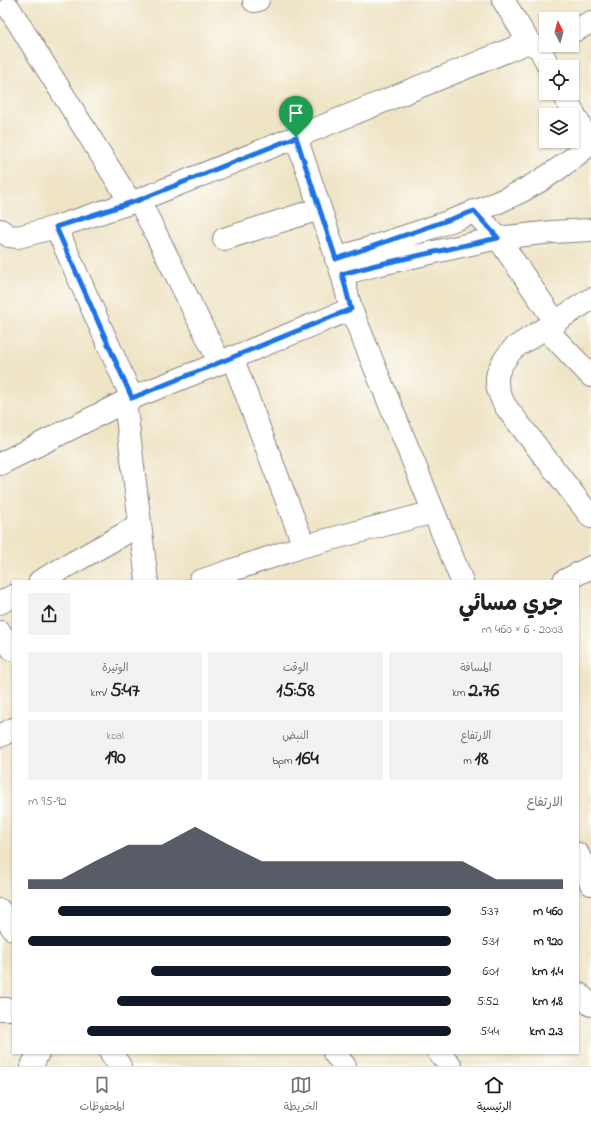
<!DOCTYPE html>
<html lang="ar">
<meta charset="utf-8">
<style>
:root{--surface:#fff;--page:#f2f2f2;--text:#222;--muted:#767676;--line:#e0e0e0;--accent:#111827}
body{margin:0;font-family:"Indie Flower","Playpen Sans Arabic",sans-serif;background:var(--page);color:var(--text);direction:rtl;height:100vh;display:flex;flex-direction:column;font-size:15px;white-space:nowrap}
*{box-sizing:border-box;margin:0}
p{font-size:13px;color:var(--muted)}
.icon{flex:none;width:22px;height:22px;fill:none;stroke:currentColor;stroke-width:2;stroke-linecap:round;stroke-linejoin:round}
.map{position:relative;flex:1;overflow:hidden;direction:ltr}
.sheet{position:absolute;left:12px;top:580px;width:567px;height:474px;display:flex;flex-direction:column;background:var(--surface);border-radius:0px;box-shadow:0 1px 3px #0004;direction:rtl}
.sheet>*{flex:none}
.needle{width:26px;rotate:354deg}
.fabs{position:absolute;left:539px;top:12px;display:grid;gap:8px}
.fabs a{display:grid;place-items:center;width:40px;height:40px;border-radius:0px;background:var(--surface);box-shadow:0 1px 3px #0004;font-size:20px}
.pin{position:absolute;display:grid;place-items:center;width:34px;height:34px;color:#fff;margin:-41px -17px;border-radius:50% 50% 50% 0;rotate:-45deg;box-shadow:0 0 4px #0007}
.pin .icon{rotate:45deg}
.round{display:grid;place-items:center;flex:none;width:42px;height:42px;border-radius:0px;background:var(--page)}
.head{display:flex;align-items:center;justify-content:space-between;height:68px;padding:0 16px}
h1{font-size:22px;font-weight:700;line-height:30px}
.metrics{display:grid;grid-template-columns:repeat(3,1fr);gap:6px;height:68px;padding:4px 16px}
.metrics div{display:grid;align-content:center;border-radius:0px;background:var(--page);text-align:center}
.metrics b{font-size:20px;font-weight:700}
.metrics small{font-size:11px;font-weight:400}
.metrics p{font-size:11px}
.chart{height:112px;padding:8px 16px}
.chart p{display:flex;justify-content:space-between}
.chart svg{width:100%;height:72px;margin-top:4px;fill:var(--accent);opacity:.7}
ul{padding:0 16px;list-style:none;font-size:13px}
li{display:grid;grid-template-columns:64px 48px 1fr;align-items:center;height:30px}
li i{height:10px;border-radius:5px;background:var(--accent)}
.tabs{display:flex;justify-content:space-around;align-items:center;height:56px;border-top:1px solid var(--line);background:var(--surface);font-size:11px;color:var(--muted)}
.tabs a{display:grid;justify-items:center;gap:2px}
.tabs .selected{color:var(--accent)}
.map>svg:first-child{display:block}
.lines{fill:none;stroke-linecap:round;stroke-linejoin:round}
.minor-casing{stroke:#888380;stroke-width:24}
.minor{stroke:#fff;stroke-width:22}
.route-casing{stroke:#fff;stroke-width:8}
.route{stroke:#1a73e8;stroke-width:5}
</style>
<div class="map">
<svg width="591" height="1066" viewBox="0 0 591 1066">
<rect width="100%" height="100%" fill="#fdfcf7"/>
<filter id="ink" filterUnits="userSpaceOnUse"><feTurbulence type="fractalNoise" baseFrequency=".025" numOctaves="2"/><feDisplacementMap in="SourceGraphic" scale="8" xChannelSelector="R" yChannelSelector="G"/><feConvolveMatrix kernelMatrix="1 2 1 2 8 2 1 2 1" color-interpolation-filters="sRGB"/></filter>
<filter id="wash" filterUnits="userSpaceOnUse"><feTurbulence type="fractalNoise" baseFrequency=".012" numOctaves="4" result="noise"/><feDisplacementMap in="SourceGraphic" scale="16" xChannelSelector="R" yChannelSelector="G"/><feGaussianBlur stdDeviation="0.9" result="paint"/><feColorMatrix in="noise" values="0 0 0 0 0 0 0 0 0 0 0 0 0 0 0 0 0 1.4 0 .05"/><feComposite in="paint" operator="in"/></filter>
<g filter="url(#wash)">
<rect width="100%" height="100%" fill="#efe4c6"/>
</g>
<g filter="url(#ink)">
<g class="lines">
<defs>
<path id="minor" d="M503,0L529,42L540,49L549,67
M254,1L258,0
M9,8L131,203
M572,32L591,22
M563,93L591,146
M139,200L220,363L351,309
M474,211L498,238L556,323
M56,227L132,398
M0,230L9,236L18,237L56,227L139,200L296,137
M224,239L319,209
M336,259C398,238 464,220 522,191C547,178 569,162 590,144
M342,274L376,265L498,238L552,232L591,230
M591,299L514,348C495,369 491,382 506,407L591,517
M546,329L591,376
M232,357L304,546
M125,401L147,581
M0,464L132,398L220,363
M40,581L140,525
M200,581L304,546L434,512
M462,581L351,309L342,274L296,137L529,42
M564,581L591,567
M0,603L13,596
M0,632L13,650
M0,736L13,729
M578,854L591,884
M0,910L13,929
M578,993L591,1005
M0,1009H13
M111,1053L120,1066
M334,1053L345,1066
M439,1053L451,1066
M32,1066L38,1053"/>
</defs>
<use href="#minor" class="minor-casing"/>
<use href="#minor" class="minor"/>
</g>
</g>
<g class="lines" filter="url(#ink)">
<defs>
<path id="route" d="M296,137L336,259L474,211L498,238L376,265L342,274L351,309L132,398L56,227L139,200Z"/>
</defs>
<use href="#route" class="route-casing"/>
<use href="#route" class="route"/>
</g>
</svg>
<div class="fabs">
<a><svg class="needle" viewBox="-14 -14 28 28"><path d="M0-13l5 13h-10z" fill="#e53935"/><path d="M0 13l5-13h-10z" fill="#767676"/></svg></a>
<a><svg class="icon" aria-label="locate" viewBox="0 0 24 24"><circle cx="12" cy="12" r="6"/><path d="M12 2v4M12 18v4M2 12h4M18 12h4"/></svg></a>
<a><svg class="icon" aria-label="layers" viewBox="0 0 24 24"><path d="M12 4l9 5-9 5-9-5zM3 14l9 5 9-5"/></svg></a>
</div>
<div class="pin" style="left:296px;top:137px;background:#1e9e55"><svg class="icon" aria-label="arrive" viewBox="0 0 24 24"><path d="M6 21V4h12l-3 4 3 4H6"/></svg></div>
<section class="sheet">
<div class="head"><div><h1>جري مسائي</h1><p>20:03 · 6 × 460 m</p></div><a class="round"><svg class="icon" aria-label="share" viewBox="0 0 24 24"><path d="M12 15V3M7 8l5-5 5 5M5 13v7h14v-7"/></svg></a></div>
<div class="metrics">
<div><p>المسافة</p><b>2.76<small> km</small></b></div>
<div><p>الوقت</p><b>15:58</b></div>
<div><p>الوتيرة</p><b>5:47<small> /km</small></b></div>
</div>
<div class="metrics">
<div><p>الارتفاع</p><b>18<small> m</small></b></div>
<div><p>النبض</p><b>164<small> bpm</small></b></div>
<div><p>kcal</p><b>190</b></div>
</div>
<div class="chart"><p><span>الارتفاع</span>92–95 m</p>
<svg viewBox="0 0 160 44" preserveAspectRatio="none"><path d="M0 44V38L10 38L20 27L30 17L40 17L50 6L60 17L70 27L80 27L90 27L100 27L110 27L120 27L130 27L140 38L150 38L160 38V44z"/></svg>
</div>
<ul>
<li><b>460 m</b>5:37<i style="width:93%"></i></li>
<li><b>920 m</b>5:31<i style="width:100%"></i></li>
<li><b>1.4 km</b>6:01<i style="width:71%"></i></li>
<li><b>1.8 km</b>5:52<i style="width:79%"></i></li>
<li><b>2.3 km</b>5:44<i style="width:86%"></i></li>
</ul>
</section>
</div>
<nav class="tabs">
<a class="selected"><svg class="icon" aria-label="home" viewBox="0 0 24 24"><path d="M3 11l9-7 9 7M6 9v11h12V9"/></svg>الرئيسية</a>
<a><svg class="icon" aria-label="map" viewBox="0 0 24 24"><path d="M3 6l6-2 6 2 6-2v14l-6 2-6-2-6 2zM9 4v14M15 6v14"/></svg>الخريطة</a>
<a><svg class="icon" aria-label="saved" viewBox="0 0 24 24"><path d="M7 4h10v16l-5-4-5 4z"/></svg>المحفوظات</a>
</nav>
